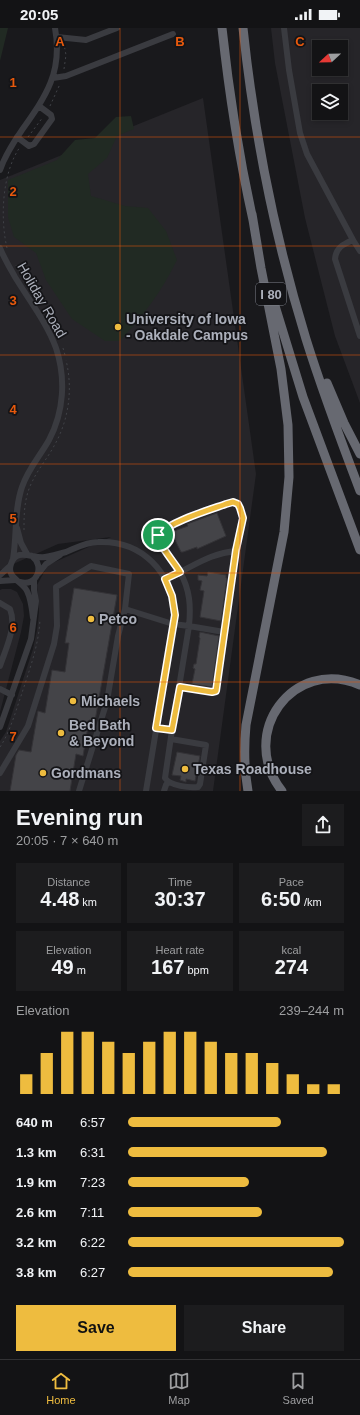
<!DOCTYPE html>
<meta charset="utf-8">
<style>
:root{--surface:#131315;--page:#1c1c1e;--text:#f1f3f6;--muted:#9d9ea0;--line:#323234;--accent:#eebc3f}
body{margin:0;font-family:Helvetica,sans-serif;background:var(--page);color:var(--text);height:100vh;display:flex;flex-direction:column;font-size:15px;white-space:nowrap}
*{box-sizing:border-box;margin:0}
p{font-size:13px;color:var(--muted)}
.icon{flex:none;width:22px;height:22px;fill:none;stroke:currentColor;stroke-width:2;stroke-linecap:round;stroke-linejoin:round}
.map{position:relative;height:763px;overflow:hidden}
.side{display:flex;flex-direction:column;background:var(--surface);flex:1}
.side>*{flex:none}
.needle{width:26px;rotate:248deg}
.buttons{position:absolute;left:312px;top:12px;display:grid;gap:8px}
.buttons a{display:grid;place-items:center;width:36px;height:36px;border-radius:0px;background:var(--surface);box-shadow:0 2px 6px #0003,0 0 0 1px var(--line);font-size:20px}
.pin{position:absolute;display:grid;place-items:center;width:34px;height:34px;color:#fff;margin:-17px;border:2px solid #fff;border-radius:50%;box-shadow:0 1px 4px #0007}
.round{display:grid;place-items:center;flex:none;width:42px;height:42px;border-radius:0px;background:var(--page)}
.summary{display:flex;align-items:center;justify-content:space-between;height:68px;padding:0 16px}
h1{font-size:22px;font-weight:600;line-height:30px}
.metrics{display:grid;grid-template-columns:repeat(3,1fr);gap:6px;height:68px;padding:4px 16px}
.metrics div{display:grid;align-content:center;border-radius:0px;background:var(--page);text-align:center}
.metrics b{font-size:20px;font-weight:600}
.metrics small{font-size:11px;font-weight:400}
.metrics p{font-size:11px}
.chart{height:112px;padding:8px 16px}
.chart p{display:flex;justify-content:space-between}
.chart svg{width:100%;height:72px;margin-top:4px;stroke:var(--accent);stroke-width:6}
.action{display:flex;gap:8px;margin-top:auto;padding:8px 16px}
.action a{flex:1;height:46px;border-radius:0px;background:var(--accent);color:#111;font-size:16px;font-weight:600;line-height:46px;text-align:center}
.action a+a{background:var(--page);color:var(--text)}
ul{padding:0 16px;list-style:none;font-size:13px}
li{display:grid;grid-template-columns:64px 48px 1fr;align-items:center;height:30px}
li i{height:10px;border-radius:5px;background:var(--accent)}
.status{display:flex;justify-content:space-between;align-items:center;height:28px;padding:0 20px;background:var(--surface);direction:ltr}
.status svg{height:11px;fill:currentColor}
.tab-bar{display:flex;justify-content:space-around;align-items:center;height:56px;border-top:1px solid var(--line);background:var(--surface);font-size:11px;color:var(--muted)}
.tab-bar a{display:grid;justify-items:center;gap:2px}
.tab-bar .on{color:var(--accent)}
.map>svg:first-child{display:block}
.built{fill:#262529;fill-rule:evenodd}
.green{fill:#212a23}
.building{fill:#444448;stroke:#343337}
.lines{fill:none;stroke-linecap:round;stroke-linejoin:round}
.path{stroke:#404247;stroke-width:1;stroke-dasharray:2 3;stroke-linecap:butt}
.minor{stroke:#3a3b40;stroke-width:6}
.highway{stroke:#676971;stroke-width:9}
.route-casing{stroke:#fff;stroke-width:8}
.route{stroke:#eebc3f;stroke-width:5}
.grid{fill:none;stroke:#e8590c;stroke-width:1;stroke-opacity:0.55}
.poi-dot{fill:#eebc3f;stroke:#141417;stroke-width:1.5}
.labels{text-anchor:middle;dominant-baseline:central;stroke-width:3.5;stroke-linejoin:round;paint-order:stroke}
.shield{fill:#141417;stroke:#7e818a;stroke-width:1}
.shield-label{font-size:13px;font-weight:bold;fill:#acb0bb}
.street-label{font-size:14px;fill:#acb0bb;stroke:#141417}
.poi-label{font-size:14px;font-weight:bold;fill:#acb0bb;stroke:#141417;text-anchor:start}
.grid-label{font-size:13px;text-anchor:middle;font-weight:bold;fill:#e8590c;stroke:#141417;stroke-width:3.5;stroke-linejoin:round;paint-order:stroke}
</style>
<div class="status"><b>20:05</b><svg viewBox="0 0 49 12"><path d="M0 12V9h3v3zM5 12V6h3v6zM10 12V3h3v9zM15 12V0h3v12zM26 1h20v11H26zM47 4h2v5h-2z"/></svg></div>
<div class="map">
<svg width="360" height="763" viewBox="0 0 360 763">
<rect width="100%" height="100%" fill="#19191c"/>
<path class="built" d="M271,0H360V375L335,308L305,190L275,35ZM319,19H341V41H319ZM319,63H341V85H319Z
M203,70L256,446L213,763H0V713L6,704L33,621L37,602L39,584L37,557L48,537L111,509L58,516L0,542V152Z
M2,561H11L17,564L23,576L24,588L21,604L0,684V562Z"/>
<path class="green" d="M0,0H8L0,33Z
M131,88L134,101L117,108L107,130L88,146L91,168L125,178L148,180L166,203L177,232C162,263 143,288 120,313H105L72,291L46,252L36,225L14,209L8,189V152L57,132L75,112L95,110L116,89Z"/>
<path class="building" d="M217,485L226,508L197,521V519L183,524H181L175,512L174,503L188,498L187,496Z
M208,544L226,547V550H227L221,593L200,589L204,563L200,562L202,553L198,552V547L207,548Z
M74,560L117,567L95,693L89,692L83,728L76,726L70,763H10L16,727L19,722L31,724L38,683L45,685L52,642L65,644L69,615H65Z
M200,604L219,608L212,659L192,656L195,641L193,640L194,636H196L200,610L199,609Z
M177,724L200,728L195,753L186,751V754L180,752L181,748L172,747Z"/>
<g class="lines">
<path class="path" d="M64,41L66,27L64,16
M50,78L60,56
M28,109L43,89
M7,220C0,190 2,145 20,119
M16,237L30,260
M63,320L65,327
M24,502C24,486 24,470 32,454C38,441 47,431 54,418C69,392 73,361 66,332
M0,719C10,704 15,685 21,668C29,643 39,617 40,591"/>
<path class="minor" d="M284,0L289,42L300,105L307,126L353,212C344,216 336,219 335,231L360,308
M57,9L86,12L117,0
M53,50L66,48L173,6
M17,109L29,118L34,116L52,91L51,87L39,78
M0,142C5,127 13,115 22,102C46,68 63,44 55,0
M353,212L360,223
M0,220C4,230 10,240 15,249C29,272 47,295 56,320C66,350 64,384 49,412C40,428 28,441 22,459C14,482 17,507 13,531
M233,474C251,482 239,508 236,523C214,525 200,534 180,544C174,534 158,516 158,507C169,494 209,482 226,476Z
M17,500L21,515L27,526
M39,545L46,536L60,527
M0,547L10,538
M165,551L180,544C190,562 191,578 189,598L224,604L236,523
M0,553L15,552
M20,554C37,559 45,538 32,528
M0,575L10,581C17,599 6,620 0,638
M33,590C32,581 31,571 27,563C22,553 6,550 11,536C16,519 33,531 45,529C52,528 59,526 66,524C76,520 86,514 98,514C142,512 172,544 175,587L146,763
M180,659L212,664L216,663L224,604
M0,661L12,667
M0,699L31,611L36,573L34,562V552
M171,711L206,717L200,756L198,759C190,760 170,758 165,750L172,702
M0,745L28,698L54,616L57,598L56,559L91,538L129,546L125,581
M79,763L107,673L118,608L125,581L173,596L189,598L172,702L156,700
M164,763L166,757L168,754"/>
<path class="highway" d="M222,0C229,65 239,129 253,192
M243,0C254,105 275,210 306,311C322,362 341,413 360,463
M272,268L303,369L360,522
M327,355L344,395L360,426
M248,763C244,741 244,719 246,697L284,504L289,449L288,397L281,341L261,240L252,186
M282,763C237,706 293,628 360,657"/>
</g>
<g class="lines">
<defs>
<path id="route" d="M233,474L238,476L240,480L243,490L236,522L216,663L212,664L180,659L172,702L156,700L175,587L172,568L165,551L180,544C174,534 158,516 158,507C169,494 209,482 226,476Z"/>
</defs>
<use href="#route" class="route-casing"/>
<use href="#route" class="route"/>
</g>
<path class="grid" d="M120,0V763M240,0V763M0,109H360M0,218H360M0,327H360M0,436H360M0,545H360M0,654H360"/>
<g class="poi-dot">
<circle cx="118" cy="299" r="4"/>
<circle cx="91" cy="591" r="4"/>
<circle cx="73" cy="673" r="4"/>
<circle cx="61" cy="705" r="4"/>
<circle cx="185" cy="741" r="4"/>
<circle cx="43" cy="745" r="4"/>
</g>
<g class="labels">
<rect class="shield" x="256" y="255" width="30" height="22" rx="3"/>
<g class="shield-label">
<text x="271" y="266">I 80</text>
</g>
<g class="street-label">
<text transform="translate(42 272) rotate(60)">Holiday Road</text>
</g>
<g class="poi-label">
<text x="126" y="291">University of Iowa<tspan x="126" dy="16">- Oakdale Campus</tspan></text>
<text x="99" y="591">Petco</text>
<text x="81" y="673">Michaels</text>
<text x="69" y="697">Bed Bath<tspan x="69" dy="16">&amp; Beyond</tspan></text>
<text x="193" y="741">Texas Roadhouse</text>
<text x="51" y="745">Gordmans</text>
</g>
</g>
<g class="grid-label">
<text x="60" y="18">A</text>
<text x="180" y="18">B</text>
<text x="300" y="18">C</text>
<text x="13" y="59">1</text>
<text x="13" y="168">2</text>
<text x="13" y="277">3</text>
<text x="13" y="386">4</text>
<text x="13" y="495">5</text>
<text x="13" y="604">6</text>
<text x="13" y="713">7</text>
</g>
</svg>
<div class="buttons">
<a><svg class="needle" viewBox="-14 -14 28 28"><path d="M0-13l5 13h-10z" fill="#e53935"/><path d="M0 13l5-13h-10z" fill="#9d9ea0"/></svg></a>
<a><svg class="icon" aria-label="layers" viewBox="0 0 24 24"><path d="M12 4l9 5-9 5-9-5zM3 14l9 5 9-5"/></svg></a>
</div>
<div class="pin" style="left:158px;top:507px;background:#1e9e55"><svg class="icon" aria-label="arrive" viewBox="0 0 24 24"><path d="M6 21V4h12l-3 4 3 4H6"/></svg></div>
</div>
<section class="side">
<div class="summary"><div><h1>Evening run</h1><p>20:05 · 7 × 640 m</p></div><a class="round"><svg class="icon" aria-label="share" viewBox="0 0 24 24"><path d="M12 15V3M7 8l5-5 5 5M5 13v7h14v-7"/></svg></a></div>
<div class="metrics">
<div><p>Distance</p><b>4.48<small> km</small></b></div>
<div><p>Time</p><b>30:37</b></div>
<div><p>Pace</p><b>6:50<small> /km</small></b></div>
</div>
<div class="metrics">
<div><p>Elevation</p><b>49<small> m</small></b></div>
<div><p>Heart rate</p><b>167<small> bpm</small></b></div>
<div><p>kcal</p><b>274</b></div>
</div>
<div class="chart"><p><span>Elevation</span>239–244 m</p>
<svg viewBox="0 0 160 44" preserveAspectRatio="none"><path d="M5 44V32M15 44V19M25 44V6M35 44V6M45 44V12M55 44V19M65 44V12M75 44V6M85 44V6M95 44V12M105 44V19M115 44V19M125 44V25M135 44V32M145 44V38M155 44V38"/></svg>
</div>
<ul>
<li><b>640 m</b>6:57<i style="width:71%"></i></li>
<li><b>1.3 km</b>6:31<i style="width:92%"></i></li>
<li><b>1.9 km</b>7:23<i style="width:56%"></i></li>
<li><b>2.6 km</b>7:11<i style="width:62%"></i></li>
<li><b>3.2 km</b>6:22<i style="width:100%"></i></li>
<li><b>3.8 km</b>6:27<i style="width:95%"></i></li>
</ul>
<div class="action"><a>Save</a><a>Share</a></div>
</section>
<nav class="tab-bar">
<a class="on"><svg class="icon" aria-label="home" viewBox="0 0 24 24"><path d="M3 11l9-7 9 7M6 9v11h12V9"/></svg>Home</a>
<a><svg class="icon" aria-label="map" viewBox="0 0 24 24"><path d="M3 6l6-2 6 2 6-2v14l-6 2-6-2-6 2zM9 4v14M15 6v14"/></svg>Map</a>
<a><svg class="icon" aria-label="saved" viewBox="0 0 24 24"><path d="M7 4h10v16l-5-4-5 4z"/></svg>Saved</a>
</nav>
